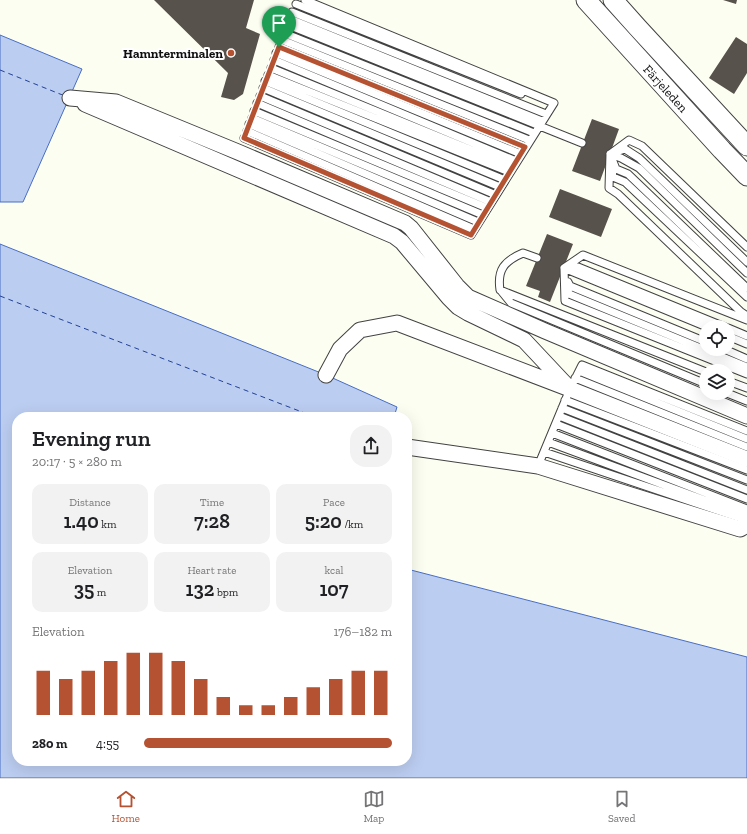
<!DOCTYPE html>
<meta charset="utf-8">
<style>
:root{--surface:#fff;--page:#f2f2f2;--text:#202124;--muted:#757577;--line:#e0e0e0;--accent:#b45232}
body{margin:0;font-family:"Zilla Slab",serif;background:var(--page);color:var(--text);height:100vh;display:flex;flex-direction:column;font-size:15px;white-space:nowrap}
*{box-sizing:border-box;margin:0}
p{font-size:13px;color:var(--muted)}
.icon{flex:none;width:22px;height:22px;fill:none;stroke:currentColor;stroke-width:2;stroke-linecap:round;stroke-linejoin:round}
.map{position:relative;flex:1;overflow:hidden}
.panel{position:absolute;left:12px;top:412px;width:400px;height:354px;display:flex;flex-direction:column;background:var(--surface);border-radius:16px;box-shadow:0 4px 16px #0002}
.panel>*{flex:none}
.controls{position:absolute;left:699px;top:320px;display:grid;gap:8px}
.controls a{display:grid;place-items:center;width:36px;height:36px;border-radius:50%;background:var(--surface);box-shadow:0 4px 16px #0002;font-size:20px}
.pin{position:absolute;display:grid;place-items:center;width:34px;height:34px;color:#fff;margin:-41px -17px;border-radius:50% 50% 50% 0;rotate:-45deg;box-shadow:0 0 4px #0007}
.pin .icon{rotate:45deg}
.round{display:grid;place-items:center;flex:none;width:42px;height:42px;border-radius:16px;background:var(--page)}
.headline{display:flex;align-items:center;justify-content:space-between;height:68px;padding:0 20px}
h1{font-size:22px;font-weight:600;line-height:30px}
.metrics{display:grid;grid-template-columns:repeat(3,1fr);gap:6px;height:68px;padding:4px 20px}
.metrics div{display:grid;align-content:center;border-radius:10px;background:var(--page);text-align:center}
.metrics b{font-size:20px;font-weight:600}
.metrics small{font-size:11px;font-weight:400}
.metrics p{font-size:11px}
.chart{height:112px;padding:8px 20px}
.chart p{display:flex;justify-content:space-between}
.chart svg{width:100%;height:72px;margin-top:4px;stroke:var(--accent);stroke-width:6}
ul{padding:0 20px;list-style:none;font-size:13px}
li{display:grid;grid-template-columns:64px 48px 1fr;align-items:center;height:30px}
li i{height:10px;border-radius:5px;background:var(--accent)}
.dock{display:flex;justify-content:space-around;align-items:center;height:56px;border-top:1px solid var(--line);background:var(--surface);font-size:11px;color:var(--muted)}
.dock a{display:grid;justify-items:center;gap:2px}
.dock .selected{color:var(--accent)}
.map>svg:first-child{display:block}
.water{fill:#bbcdf1;stroke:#486dc3}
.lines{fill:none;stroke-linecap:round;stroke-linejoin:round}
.ferry{stroke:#224197;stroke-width:1;stroke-dasharray:5 4;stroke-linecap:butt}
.building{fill:#57534c}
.service-casing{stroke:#424242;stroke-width:9}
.minor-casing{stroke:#424242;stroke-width:17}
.tertiary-casing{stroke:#424242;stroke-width:21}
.service{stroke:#fff;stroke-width:7}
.minor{stroke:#fff;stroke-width:15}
.tertiary{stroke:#fff;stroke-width:19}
.route-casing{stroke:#fff;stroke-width:8}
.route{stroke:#b45232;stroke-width:5}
.poi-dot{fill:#b45232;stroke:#fff;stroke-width:1.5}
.labels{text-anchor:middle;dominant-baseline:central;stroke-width:4;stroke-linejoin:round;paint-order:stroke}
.poi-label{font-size:13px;font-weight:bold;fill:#0f0f0f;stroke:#fff;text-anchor:end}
.street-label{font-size:13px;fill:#0f0f0f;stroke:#fff}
</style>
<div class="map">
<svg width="747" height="778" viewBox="0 0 747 778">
<rect width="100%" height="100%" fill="#fdfef2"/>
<path class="water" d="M0,35L82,69L23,202H0Z
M0,244L326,375L397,407L394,417H17V761H407V569L747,657V778H0Z"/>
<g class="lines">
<path class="ferry" d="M0,70L65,96
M0,296L315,417"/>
</g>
<path class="building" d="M154,0H254L246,28L260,34L243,94L234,100L221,97L228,73Z
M723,0H737L736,4Z
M736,37L747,44V73L734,94L709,78Z
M592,119L619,129L600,181L572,171Z
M560,189L612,209L601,237L549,217Z
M547,234L573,244L550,302L538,297L540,291L526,286Z"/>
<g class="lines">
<defs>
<path id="service" d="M296,4L521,94
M292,12L546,114
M290,19L542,121
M288,25L582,143
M284,33L534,133
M282,40L529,140
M279,47L525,147
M276,53L521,154
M274,60L516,161
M271,68L513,167
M268,75L509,172
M265,81L505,180
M263,88L500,187
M260,96L496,195
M257,103L491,202
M254,111L487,208
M252,118L483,215
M249,124L478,222
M247,131L474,229
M244,138L471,235L554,103L305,0
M616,152L625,149L639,158L747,262
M610,154L609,188L618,194L741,312L747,316
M610,154L629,140L642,146L747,247
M610,154L621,158L639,168L747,273
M611,156L616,169L628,174L747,288
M612,170L613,177L625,182L747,297
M537,258L523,253C504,261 497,270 500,290L706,372
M564,268L565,301L747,374
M564,268L583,255L747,320
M565,268L578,267L725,327
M566,269L707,327
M568,282L570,286L706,342
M567,286L569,294L747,367
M502,292L511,303L706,384
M728,328L747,336
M728,336L747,344
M724,349L747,359
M579,371L747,439
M575,378L747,447
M728,381L747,388
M727,393L747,401
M565,400L747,470
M562,408L747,480
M559,416L747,490
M556,424L747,499
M552,433L747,509
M548,442L745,515
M544,452L740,518L747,514
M538,466L570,389L582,365L747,431"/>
<path id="minor" d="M70,98L116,102L238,152L405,223L411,228L457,286L468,297L545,331L747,416
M85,104L394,236L402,242L449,298L458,307L468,313L524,340L570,389
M326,375L340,349L360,330L397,323L570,389L747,459
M407,447L538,466L740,529L747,525"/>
<g id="tertiary">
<path id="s1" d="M586,0L722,150L747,176"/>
<path d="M613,0L638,28L747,146"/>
</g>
</defs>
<use href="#service" class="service-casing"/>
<use href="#minor" class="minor-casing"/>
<use href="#tertiary" class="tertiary-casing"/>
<use href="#service" class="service"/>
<use href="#minor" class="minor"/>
<use href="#tertiary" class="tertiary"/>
</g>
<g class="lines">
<defs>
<path id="route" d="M279,47L525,147L471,235L244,138Z"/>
</defs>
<use href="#route" class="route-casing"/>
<use href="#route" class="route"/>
</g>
<circle class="poi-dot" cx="231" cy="53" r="4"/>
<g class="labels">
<g class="poi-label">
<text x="223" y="53">Hamnterminalen</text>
</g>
<g class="street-label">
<text stroke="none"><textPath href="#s1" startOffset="119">Färjeleden</textPath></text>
</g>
</g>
</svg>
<div class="controls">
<a><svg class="icon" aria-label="locate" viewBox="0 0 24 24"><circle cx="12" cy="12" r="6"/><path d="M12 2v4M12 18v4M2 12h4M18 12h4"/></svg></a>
<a><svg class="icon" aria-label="layers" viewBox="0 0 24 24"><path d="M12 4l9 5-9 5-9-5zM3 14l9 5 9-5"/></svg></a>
</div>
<div class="pin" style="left:279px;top:47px;background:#1e9e55"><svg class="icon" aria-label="arrive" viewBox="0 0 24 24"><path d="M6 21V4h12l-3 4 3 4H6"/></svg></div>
<section class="panel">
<div class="headline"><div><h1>Evening run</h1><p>20:17 · 5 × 280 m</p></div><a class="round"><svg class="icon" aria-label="share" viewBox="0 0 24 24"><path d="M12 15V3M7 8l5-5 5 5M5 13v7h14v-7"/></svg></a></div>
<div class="metrics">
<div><p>Distance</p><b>1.40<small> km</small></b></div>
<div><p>Time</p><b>7:28</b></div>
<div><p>Pace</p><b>5:20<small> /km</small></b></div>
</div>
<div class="metrics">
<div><p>Elevation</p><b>35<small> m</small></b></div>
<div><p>Heart rate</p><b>132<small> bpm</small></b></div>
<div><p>kcal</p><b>107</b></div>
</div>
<div class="chart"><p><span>Elevation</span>176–182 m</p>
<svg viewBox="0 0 160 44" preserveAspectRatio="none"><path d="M5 44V17M15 44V22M25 44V17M35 44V11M45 44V6M55 44V6M65 44V11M75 44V22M85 44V33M95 44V38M105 44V38M115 44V33M125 44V27M135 44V22M145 44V17M155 44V17"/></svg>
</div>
<ul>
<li><b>280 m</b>4:55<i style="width:100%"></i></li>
</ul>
</section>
</div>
<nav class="dock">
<a class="selected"><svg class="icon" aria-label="home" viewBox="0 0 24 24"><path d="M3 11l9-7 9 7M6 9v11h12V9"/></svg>Home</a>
<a><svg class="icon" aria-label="map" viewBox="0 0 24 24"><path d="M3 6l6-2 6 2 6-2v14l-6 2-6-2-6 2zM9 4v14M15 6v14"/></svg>Map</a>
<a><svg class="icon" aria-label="saved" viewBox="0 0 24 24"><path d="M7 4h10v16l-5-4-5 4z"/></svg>Saved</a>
</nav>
